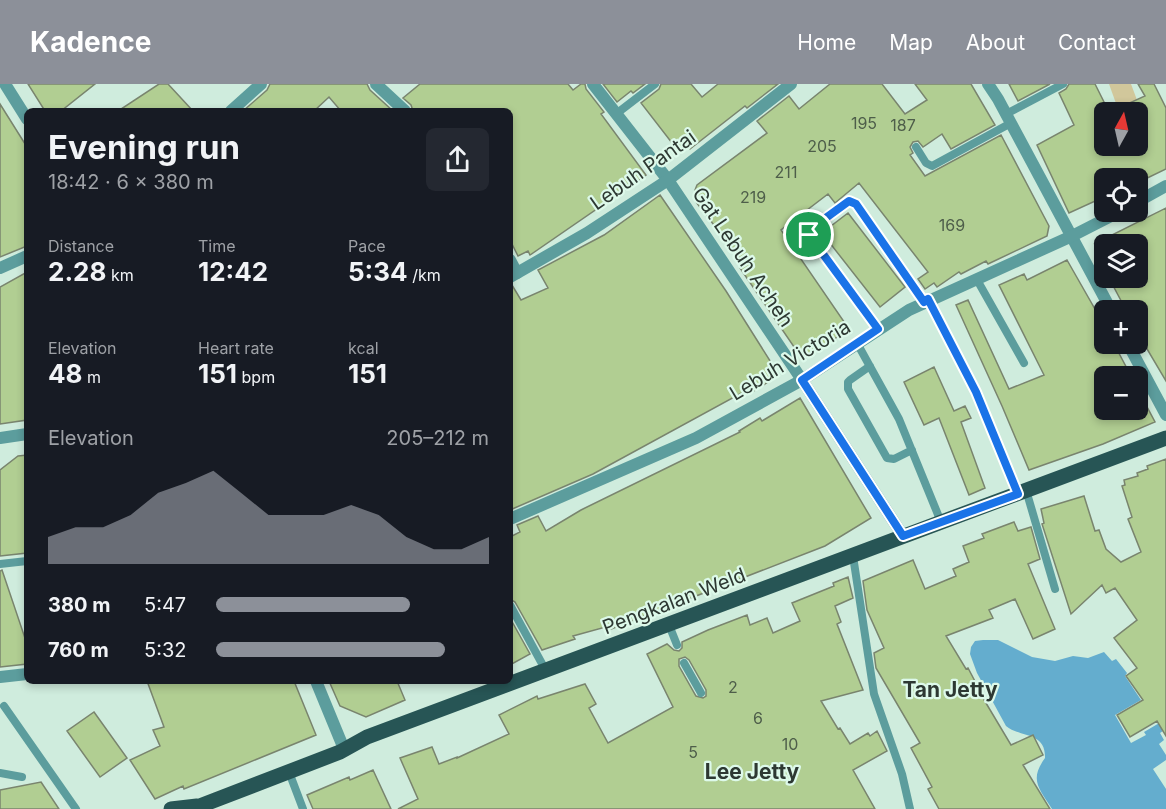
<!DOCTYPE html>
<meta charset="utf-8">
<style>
:root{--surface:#171b24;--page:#242831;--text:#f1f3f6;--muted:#9ea1a6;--accent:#8c9099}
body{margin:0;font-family:Inter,sans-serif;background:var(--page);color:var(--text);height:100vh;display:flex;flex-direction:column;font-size:22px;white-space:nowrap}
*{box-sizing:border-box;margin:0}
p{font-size:20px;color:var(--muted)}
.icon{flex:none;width:33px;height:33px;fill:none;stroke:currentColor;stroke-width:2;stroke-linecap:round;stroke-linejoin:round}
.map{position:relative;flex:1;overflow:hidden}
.side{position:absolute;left:24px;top:24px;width:489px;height:576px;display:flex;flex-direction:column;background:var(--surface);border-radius:9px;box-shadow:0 3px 9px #0003}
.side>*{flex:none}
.needle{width:39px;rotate:8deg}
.fabs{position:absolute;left:1094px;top:18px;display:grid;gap:12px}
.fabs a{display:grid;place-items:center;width:54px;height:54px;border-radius:9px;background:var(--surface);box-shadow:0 3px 9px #0003;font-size:30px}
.pin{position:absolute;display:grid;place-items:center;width:51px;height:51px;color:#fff;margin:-26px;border:3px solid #fff;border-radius:50%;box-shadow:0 2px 6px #0007}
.round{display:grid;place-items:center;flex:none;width:63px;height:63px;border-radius:9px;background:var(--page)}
.head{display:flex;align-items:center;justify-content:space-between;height:102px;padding:0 24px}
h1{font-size:33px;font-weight:700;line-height:45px}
.stats{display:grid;grid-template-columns:repeat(3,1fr);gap:9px;height:102px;padding:6px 24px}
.stats div{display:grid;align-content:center}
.stats b{font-size:26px;font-weight:700}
.stats small{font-size:16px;font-weight:400}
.stats p{font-size:16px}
.chart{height:168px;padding:12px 24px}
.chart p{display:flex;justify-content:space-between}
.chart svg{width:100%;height:108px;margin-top:6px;fill:var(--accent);opacity:.7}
ul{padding:0 24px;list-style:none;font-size:20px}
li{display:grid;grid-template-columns:96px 72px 1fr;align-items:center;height:45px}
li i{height:15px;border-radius:8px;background:var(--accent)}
header{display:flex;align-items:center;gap:36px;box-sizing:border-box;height:84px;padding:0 30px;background:var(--accent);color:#fff}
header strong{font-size:28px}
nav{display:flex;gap:33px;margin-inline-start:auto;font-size:21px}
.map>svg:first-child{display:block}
.green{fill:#d1c79b}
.water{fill:#64adce}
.building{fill:#b1ce92;stroke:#79846e;stroke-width:1.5;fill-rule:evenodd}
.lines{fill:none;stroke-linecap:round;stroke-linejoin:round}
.service{stroke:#5c9d9d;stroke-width:8}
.minor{stroke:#5c9d9d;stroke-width:12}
.tertiary{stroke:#5c9d9d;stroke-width:12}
.primary{stroke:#275555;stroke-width:15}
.route-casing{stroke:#fff;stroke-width:12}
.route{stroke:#1a73e8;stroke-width:8}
.labels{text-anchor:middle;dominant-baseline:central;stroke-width:4.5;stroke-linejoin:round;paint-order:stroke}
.number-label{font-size:16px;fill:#4e5e4a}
.street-label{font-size:20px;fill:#2d3832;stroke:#ddf9ea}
.neighbourhood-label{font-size:21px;font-weight:bold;fill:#2d3832;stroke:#ddf9ea}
</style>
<header>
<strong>Kadence</strong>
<nav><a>Home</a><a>Map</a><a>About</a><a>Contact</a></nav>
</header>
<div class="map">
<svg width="1166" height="725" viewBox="0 0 1166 725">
<rect width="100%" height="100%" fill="#cfecdd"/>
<path class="green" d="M1109,0H1131L1137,16L1118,25Z"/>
<path class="water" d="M983,556H998L1032,573L1055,577L1073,572L1088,574L1104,568L1112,577L1116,575L1127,589L1125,592L1141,616L1115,631L1131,659L1146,651L1144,648L1161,638L1166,645L1160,649L1164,656L1159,660L1166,671V676L1153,685L1166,705V725H1052C1039,704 1029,696 1045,674C1046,647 1020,654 1006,642L977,589L970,570L971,563L975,557Z"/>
<path class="building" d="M28,0H95L61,27H45Z
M159,0H168L193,27H118Z
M270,0H367L370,6L393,27H341L329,13L314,27H243L267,6Z
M420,0H568L573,6L581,0H585L586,5L604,28L601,30L646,91L530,171L528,167L518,172L510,156V27H413L411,21L403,14Z
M603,0H645L633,9L631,7L617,18Z
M661,0H691L702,13L718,0H778L747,24L745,22L690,65L688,62L679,68L641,19L659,5Z
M830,0H882L905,30L927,16L915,0H971L995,41L951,65L942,50L923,63L918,57L913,58L910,63L913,69L910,71L925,92L1001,51L1049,142L1047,152L988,180L986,177L961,190L959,188L937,203L934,199L925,205L918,195L928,188L859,99L835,119L828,110L781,146L849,245L803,276L740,184L745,181L696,118L695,106L697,101L767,49L757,37L789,12L799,25Z
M1009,0H1050L1018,17Z
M1069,0H1095L1109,28H1104V62H1137V28H1110L1145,12L1138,0H1154L1166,24V85L1137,99V94H1104V113L1069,129L1037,61L1074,41L1059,9L1066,5Z
M0,20L27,63V162L0,173Z
M660,111L726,207L779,291L749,310L747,306L593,390L510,426V201H512L521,216L548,204L538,186L604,151Z
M1166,124V297L1137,248V226H1126L1109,194H1137V160H1094Z
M848,129L905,203L880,223L822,149Z
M1067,176L1104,241V260H1114L1131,292H1104V326H1137V304L1155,338L1103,360L1029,386L1002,322L956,221L968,216L1009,305L1044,291L999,201L1024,190L1027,196Z
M27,188V336L0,340V203Z
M934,283L954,327L965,322L971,334L961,338L985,404L969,411L939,334L924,341L904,298Z
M800,314L871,434L825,462L611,545L609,542L573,552L575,555L542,566L515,518L510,515V453L520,448L517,441L538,432L546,447L581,426L740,348L739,347L760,334L762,337Z
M27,371V469L0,472V386L18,372Z
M1166,375V652L1157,637L1130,653L1117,631L1143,616L1126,592L1137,584L1114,554L1137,536L1115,504L1106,509L1102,501L1071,530L1042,440L1044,439L1041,425L1084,412L1095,447L1099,446L1106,465L1121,478L1141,468L1128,435L1132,433L1122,402L1125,401L1124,396L1138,392L1137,389L1148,385L1147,382Z
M1014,438L1018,447L1031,443L1040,475L1028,480L1055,545L1033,555L1015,515L989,526L993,534L946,552L966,585L968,584L978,603L977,604L1011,661L1033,651L1043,671L1023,681L1050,725H939L928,705L932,703L911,664L920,659L876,584L874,569L884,564L867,526L863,497L913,476L925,505L956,492L953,485L969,478L963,462L984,454L982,450Z
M2,486L27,560V580L0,583V487Z
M848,493L853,514L835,522L841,538L837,540L863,606L821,617L838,645L840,644L850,660L868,649L870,652L877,647L887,667L853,686L875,725H398L418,715L400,674L432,663L439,680L457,673V674L509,650L499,631L537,612L538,615L585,600L596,620L589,624L608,659L673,623L647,570L667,560L674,566L679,567L682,564V558L708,546L747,531L750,541L767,534L773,549L800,537L792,519L834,502L833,499ZM685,573L689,576L706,606V612L703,614L696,612L679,582V575Z
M510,534L530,570L510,581Z
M147,597H294L316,651L184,705L183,702L155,715L130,676L160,662L153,646L164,643Z
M329,597H397L405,616L366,633L340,622Z
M94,628L127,674L100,693L67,647Z
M373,686L391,725H313L307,711L349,693L350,696Z
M41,698L59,725H0V706Z"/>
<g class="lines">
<path class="service" d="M616,30L655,0
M1006,30L1063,0
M916,63L926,79L932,82L1011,39
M976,194L1024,279
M929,215L976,308L1018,410
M878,245L809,151C812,141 843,117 853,117L856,120L924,218
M857,259L899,335L941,438
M870,282L850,296L848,298V305L887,374L894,375L912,366
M1026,406L1055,505
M853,472L874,610L902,690L910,725
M0,480L27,477
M510,521L546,587
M669,541L677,561
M684,579L701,609
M4,622L76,725
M289,688L303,725
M0,689L22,693"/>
<path class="minor" d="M5,0L27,35
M376,0L405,27
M593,0L668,96L802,296L903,452
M988,0L998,15L1111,226
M231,27L261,0
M510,176L517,189
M0,184L27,172
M1128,260L1166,331
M316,597L344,665"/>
<path class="tertiary" d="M1137,118L1166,102
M510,193L587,149L668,96L791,0
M0,354L27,350
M510,435L696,354L802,296L909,226L1072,152L1119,128
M0,593L27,590"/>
<path class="primary" d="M171,725L197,722
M192,725L340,668L367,653L1166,354"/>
</g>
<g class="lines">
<defs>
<path id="route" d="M849,117L856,120L924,218L928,215L976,308L1018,410L903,452L802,296L878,245L809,151L812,144Z"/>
</defs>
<use href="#route" class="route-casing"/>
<use href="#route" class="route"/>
</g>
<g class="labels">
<g class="number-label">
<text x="864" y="39">195</text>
<text x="903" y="41">187</text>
<text x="822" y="62">205</text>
<text x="786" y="88">211</text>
<text x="753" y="113">219</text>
<text x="952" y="141">169</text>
<text x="733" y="603">2</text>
<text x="758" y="634">6</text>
<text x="790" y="660">10</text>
<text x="693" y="668">5</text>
</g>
<g class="street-label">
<text transform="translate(643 86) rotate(-35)">Lebuh Pantai</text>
<text transform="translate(743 173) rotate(56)">Gat Lebuh Acheh</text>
<text transform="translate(790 276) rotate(-31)">Lebuh Victoria</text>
<text transform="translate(674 517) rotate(-21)">Pengkalan Weld</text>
</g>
<g class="neighbourhood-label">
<text x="950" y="605">Tan Jetty</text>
<text x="752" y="687">Lee Jetty</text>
</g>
</g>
</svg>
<div class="fabs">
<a><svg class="needle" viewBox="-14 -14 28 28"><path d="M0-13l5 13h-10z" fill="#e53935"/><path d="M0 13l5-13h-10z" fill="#9ea1a6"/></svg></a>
<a><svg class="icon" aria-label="locate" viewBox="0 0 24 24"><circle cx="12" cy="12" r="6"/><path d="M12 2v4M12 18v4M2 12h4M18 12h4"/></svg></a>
<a><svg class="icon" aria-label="layers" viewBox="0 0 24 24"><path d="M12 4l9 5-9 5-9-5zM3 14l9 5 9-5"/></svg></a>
<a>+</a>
<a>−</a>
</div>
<div class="pin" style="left:809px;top:151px;background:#1e9e55"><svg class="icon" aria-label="arrive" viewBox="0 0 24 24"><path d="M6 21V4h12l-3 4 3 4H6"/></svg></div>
<section class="side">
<div class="head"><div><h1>Evening run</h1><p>18:42 · 6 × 380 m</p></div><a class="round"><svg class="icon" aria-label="share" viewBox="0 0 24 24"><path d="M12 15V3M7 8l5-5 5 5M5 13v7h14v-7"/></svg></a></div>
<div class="stats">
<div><p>Distance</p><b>2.28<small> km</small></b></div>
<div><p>Time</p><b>12:42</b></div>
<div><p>Pace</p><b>5:34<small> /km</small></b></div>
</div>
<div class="stats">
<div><p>Elevation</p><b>48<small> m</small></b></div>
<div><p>Heart rate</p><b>151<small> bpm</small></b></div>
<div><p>kcal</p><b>151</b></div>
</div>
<div class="chart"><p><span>Elevation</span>205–212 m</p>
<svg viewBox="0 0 160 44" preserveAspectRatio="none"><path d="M0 44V33L10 29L20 29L30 24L40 15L50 11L60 6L70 15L80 24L90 24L100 24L110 20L120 24L130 33L140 38L150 38L160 33V44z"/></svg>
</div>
<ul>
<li><b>380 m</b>5:47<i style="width:71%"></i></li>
<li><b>760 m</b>5:32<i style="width:84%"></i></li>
</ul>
</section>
</div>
